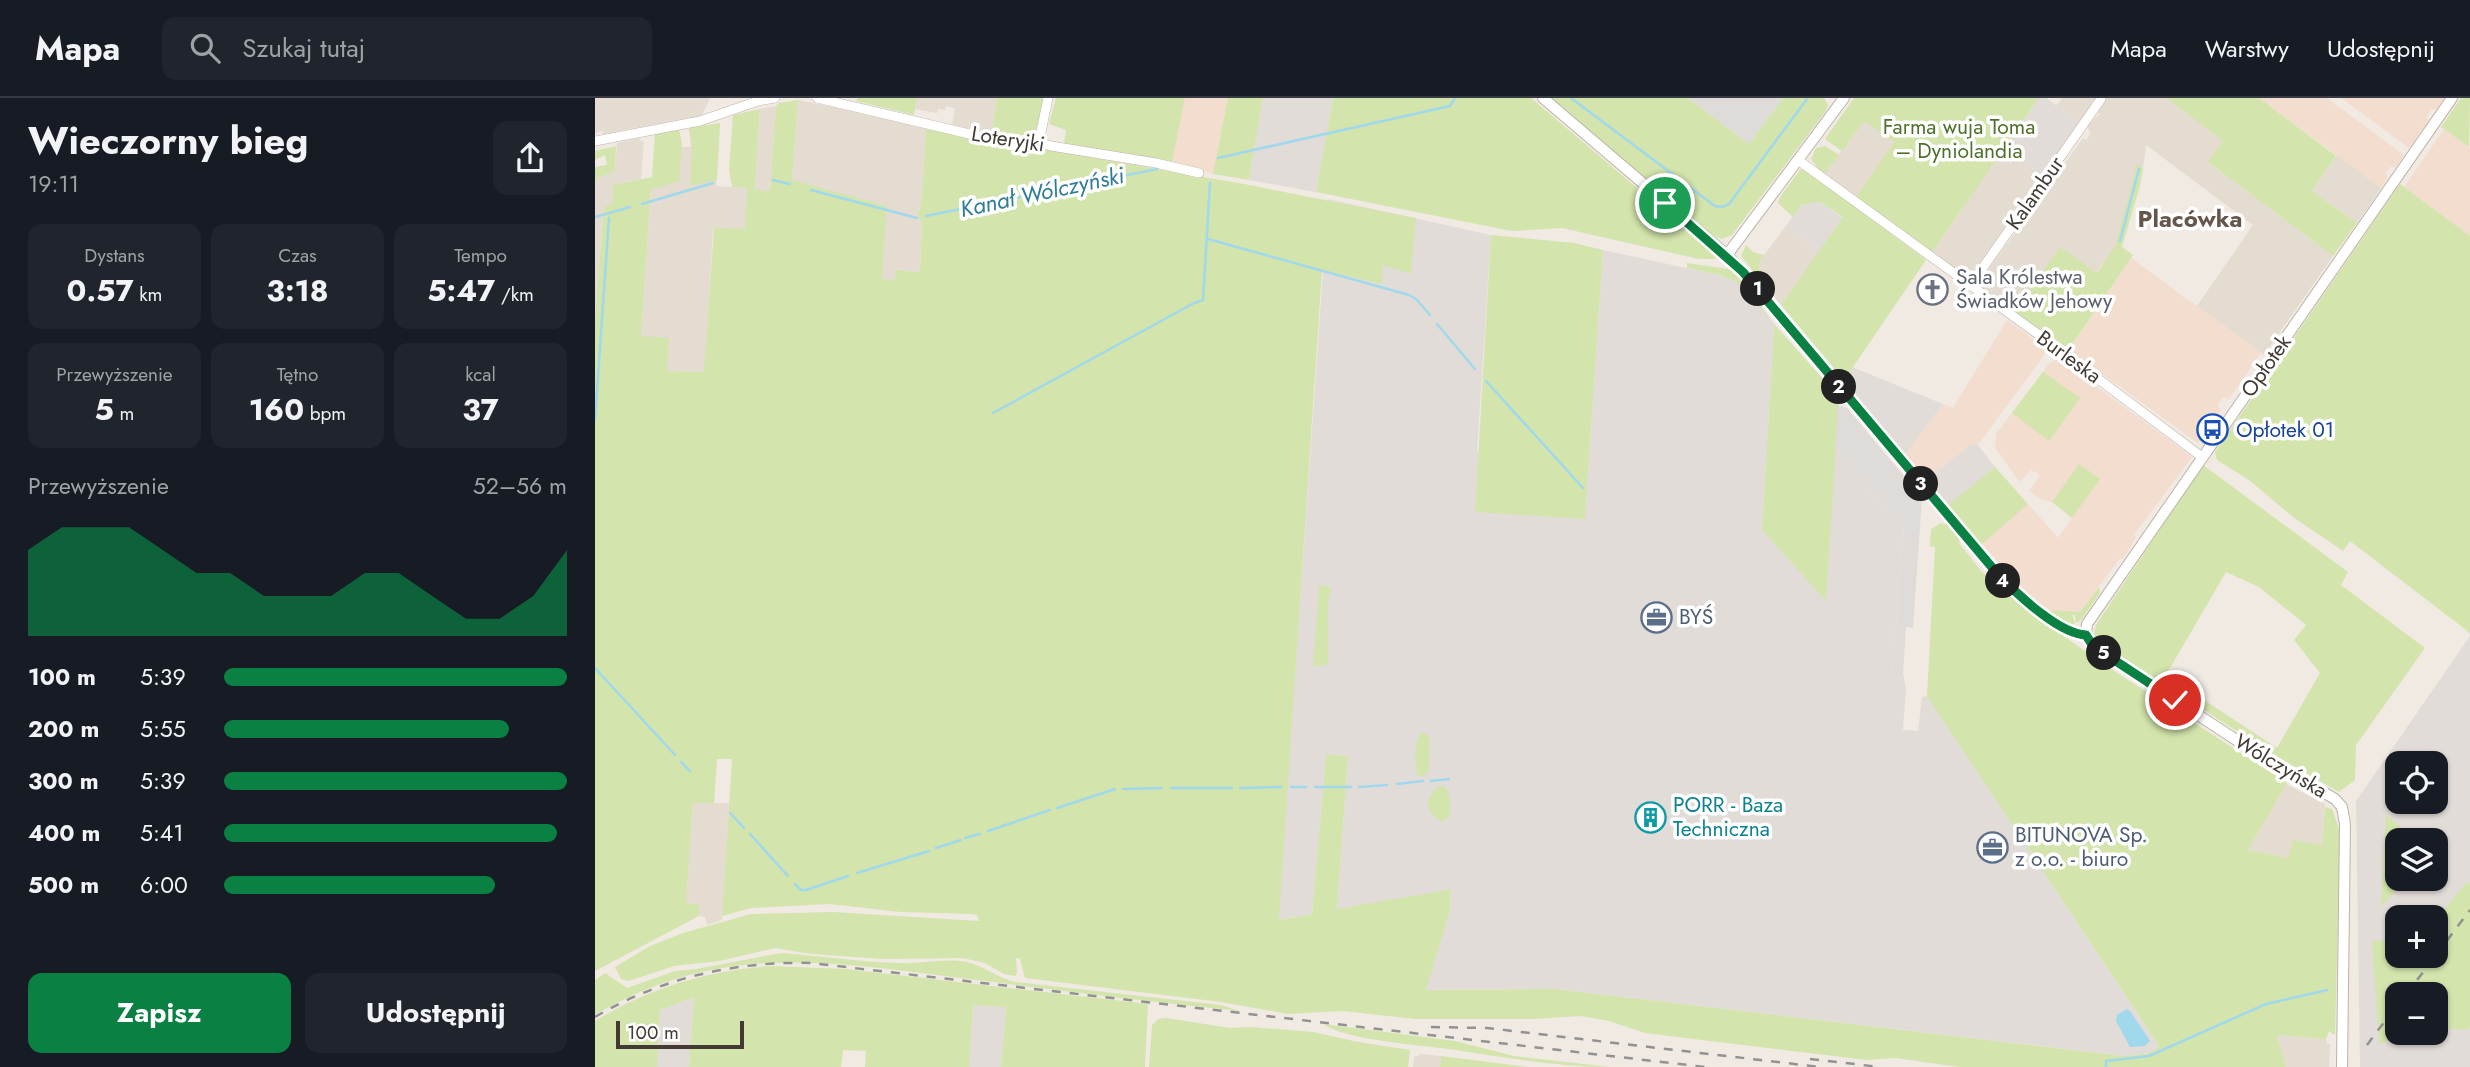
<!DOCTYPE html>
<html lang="pl">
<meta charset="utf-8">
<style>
:root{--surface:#171b24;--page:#20242c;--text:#f1f3f6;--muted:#9ea1a6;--line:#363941;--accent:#0b8043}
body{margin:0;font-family:Jost,sans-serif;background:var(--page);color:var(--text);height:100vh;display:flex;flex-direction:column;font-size:26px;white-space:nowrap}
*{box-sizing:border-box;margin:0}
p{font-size:23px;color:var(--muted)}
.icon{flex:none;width:38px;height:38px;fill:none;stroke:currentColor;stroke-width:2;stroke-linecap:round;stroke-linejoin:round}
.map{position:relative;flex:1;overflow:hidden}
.side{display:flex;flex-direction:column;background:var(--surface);width:595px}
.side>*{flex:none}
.fabs{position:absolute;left:1790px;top:653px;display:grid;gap:14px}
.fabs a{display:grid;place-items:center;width:63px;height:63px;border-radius:14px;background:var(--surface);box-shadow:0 2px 5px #0004;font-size:35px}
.scale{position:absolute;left:21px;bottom:18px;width:128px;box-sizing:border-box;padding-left:7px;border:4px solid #423a33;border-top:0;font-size:19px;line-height:24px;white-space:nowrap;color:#423a33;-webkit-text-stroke:5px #fff;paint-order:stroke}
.pin{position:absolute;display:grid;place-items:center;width:60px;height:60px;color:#fff;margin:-30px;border:4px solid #fff;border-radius:50%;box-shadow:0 2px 7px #0007}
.km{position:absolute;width:35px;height:35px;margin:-18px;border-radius:50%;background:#222;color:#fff;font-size:19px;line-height:35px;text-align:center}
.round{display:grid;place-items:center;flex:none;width:74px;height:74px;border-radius:14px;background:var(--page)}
.headline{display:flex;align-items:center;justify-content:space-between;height:119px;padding:0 28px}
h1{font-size:38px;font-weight:700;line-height:52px}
.figures{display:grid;grid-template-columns:repeat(3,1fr);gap:10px;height:119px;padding:7px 28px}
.figures div{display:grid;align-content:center;border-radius:14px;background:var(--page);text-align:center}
.figures b{font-size:30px;font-weight:700}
.figures small{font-size:19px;font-weight:400}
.figures p{font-size:19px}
.chart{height:196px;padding:14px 28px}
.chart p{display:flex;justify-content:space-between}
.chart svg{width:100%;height:126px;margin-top:7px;fill:var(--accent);opacity:.7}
.button{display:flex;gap:14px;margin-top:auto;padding:14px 28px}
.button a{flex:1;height:80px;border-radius:14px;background:var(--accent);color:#fff;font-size:28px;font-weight:700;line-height:80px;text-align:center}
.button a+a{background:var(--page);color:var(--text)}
ul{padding:0 28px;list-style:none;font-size:23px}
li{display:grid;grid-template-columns:112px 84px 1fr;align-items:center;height:52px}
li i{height:18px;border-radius:9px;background:var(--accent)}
header{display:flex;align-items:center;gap:42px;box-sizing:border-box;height:98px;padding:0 35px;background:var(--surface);border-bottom:2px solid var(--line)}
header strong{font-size:33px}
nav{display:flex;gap:38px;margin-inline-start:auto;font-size:24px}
.search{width:490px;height:63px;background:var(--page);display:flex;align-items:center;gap:18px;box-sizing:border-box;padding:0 24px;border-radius:14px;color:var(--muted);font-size:26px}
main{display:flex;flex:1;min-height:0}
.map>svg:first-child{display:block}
.residential{fill:#e4dbd1}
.commercial{fill:#f2ddce}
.industrial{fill:#e2dcd8;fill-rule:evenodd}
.green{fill:#d3e4ac;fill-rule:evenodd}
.parking{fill:#dedbd8}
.water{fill:#a0d8ec}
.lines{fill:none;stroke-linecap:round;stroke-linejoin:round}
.stream{stroke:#a0d8ec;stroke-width:2.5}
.minor-casing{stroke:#beb3a9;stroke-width:10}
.tertiary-casing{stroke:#beb3a9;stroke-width:12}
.minor{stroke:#fff;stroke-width:9}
.tertiary{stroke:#fff;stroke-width:10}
.rail{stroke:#929292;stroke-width:2.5;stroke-dasharray:9 9;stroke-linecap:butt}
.route-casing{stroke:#fff;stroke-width:14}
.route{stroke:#0b8043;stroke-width:9}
.labels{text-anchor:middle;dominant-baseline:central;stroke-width:7;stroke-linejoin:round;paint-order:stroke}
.park-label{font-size:21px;fill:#4f702a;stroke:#fff}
.street-label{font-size:21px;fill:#423a33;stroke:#fff}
.worship-label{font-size:21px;fill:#5b616d;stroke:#fff;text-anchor:start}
.transit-label{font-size:21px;fill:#164399;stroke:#fff;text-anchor:start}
.service-label{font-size:21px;fill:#4e5e75;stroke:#fff;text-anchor:start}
.culture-label{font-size:21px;fill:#0d838f;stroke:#fff;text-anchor:start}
.water-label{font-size:23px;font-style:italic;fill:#2f7b98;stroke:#fff}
.quarter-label{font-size:24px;font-weight:bold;fill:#64564b;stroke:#fff}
</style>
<header>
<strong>Mapa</strong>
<div class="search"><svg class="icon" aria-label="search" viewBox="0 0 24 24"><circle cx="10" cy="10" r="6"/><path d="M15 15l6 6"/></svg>Szukaj tutaj</div>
<nav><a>Mapa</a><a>Warstwy</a><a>Udostępnij</a></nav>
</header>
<main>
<section class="side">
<div class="headline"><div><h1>Wieczorny bieg</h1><p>19:11</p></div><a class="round"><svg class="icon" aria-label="share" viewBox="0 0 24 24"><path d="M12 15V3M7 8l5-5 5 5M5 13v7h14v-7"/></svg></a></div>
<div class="figures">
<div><p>Dystans</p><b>0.57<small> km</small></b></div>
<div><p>Czas</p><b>3:18</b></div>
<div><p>Tempo</p><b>5:47<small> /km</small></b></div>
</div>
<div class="figures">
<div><p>Przewyższenie</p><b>5<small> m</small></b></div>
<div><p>Tętno</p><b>160<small> bpm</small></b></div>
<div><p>kcal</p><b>37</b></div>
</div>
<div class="chart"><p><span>Przewyższenie</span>52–56 m</p>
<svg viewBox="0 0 160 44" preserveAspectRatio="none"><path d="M0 44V14L10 6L20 6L30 6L40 14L50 22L60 22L70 30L80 30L90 30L100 22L110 22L120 30L130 38L140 38L150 30L160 14V44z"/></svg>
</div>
<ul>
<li><b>100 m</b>5:39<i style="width:100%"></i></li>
<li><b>200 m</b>5:55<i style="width:83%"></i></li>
<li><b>300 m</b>5:39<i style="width:100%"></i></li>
<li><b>400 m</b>5:41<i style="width:97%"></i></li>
<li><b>500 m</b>6:00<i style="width:79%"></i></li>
</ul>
<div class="button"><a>Zapisz</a><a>Udostępnij</a></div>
</section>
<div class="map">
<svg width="1875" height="969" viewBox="0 0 1875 969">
<rect width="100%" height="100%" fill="#f0eae3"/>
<path class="residential" d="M0,0H115L106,19L92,20L8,36V33L0,35Z
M322,0H402L396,35L357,27L360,10L351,8L350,12L343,11L342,15L320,11Z
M1467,0H1503L1498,3L1485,25L1461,8Z
M1511,0H1571L1628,43L1614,65L1738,158L1669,257L1602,208L1658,127L1551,47L1548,70L1542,67L1522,146L1501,175L1465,150L1418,216L1385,191L1384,184L1430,121L1433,122L1436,117L1434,116L1488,40L1491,42L1495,36L1494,31L1491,28L1505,16L1502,13Z
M203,2L283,18L331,31L326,109L323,111L327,125L325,174L302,172L300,183L286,181L292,108L197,83Z
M181,8L175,93L160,92L165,11Z
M1269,23L1300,45L1260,100L1228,77Z
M125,25L121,88L153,90L150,132L118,131L110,274L71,273L46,238L57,79L87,46L86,49H96L94,30Z
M45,40L46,44L49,43L46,81L18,87V107L9,109L0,219V81L20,73L22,45Z
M1410,49L1447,78L1373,182L1336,156Z
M1742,57L1786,90L1762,125L1717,93Z
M1190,129L1225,154L1186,207L1166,183L1164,164Z
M1691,686L1730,706L1727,747L1694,761L1653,752Z
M98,705H134L127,822L112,827L110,819L104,818V807L91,805Z
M1682,937L1731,941L1732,946H1735L1734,969H1691Z
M826,956L846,958L845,969H818L819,959Z"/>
<path class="commercial" d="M590,0H633L618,76L577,65Z
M1664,0H1732L1809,57L1801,69H1795L1791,75L1793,80L1786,90Z
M1746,0H1849L1841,12L1837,11L1831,19L1834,22L1814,50Z
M1849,31L1875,50V138L1809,89Z
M1536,160L1666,255L1634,301L1628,299L1622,307L1626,312L1603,345L1474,252Z
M1412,222L1453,252L1383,347H1375L1332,382L1310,357L1348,306L1358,310Z
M1463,260L1597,359L1539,437L1541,439L1537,447L1527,461L1525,460L1485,514H1464L1452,511L1426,491L1387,446L1433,406L1463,440L1504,382L1484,366L1457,404L1446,401L1434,393L1445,377L1436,372L1425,384L1400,350L1401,336L1453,267Z"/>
<path class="industrial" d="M668,0H738L721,94L654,82Z
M1444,0H1451L1485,25L1447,78L1410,49Z
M733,101L896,137L882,353L990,421L1008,152L1128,178L1145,186L1179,226L1167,432L1231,502L1240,348L1309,430L1297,576L1308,575L1311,591L1308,632L1323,633L1327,599L1332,598L1564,948L1555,955L1530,958L960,891L830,892L855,813L856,792L742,812L753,658L731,656L717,816L683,822Z
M1225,104L1248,120L1225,154L1190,129L1206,107Z
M1257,269L1348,306L1310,357L1249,282Z
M1375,347H1383L1400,369L1353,409L1332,382Z
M1875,538V969H1765L1761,703ZM1802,665H1841V704H1802ZM1802,742H1841V780H1802ZM1802,819H1841V858H1802ZM1802,896H1841V934H1802Z
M99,899L94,969H62L65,912Z
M378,907L411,908L406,969H374Z"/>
<path class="green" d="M262,0H322L319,17L261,3Z
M402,0H448L442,30C428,44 414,38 396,35Z
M461,0H590L577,65L469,46L471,32L454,26Z
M633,0H668L654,82L618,76Z
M738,0H936L1109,147L1119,155L1121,161H1104L967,130L917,133L721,94Z
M955,0H1093L1154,46L1188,0H1229L1233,7L1230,14L1137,137L1127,141C1104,134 1088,111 1074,93H1063Z
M1259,0H1444L1336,156L1260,100L1299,44L1269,23L1247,53L1230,41Z
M1571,0H1664L1741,58L1717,93L1762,125L1738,158L1613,64L1628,43Z
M1866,0H1875L1874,49L1846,29Z
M203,2L197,82L292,108L287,181L300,182L301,172L325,174L327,125L322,115L326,108L331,31L649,86L821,120L816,176L788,167L787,186L727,172L684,822L717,816L731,656L753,658L742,811L856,791L855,813L831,892L960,891L1529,958L1555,955L1564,948L1332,598L1340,449L1335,448L1336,431L1346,425L1354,427L1365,440L1364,445L1387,474L1454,528L1513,569L1692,685L1653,752L1693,760L1698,742L1727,747L1730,709L1737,711L1745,734L1740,937L1734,933L1731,941L1682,937L1691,969H1364L1301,960L1272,962L1050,935L1014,923L986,918L939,921H820L748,913L694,916L626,904L430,880L425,861L421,860L422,876L420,878L409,876L390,865L368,860L289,861L216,856L180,850L125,863L79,868L34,883L26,881L20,869L55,848L88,835L156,816L238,814L384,823L382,817L377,816L306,814L235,806L156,810L127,818L137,661H122L119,705H98L91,805L104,807V818L0,873V219L9,109L18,106V87L57,79L60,34L84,31L87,46L84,84C72,85 66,91 56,91L46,238L74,240L72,273L109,274L119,130L150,131L152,90L137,89L134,71L138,17L165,11L160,91L175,93L181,8L183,5Z
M125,25L122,82L95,88L97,45L94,30Z
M21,48L20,73L0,81V69L12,67L10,57L0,62V53Z
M1230,48L1244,57L1228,77L1216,61L1221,50Z
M1542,66L1548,70L1545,88L1527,149L1538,157L1472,254L1418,216L1465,149L1502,175L1521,146Z
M1209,71L1331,162L1249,282L1186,207L1248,119L1225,104L1206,107L1198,119L1183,105L1185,99L1205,72Z
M1805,86L1875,138V535L1755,443L1748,453L1698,419L1654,382L1622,362L1620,354Z
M896,137L979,145L1008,152L990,421L880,414Z
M1151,147L1158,154L1169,157L1164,164L1166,183L1146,158Z
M1092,165L1140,172L1179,226L1244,299L1231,503L1167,432L1179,226L1145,186L1128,178L1092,170Z
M1448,274L1485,300L1454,343L1417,315Z
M1484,366L1505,381L1477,420L1457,404Z
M1608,367L1753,474L1746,487L1830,550L1761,647L1760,682L1744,694L1677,656L1503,543L1499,537L1501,527ZM1631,474L1664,489L1711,527L1699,542L1725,575L1682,650L1571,577Z
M1400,369L1433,406L1386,447L1352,408Z
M724,487L737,489L733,502V566L718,569Z
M1504,489L1505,495L1486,522L1481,525L1480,517H1477L1480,525L1477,528L1451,512L1485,514Z
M826,635L831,636L835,640L834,672L829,678L822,677C820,662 818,648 826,635Z
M844,688H850C856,697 857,710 853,720L847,724C830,714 828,701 844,688Z
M1791,717L1822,742H1802V780L1811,781L1786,809Z
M1872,784L1875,786V929L1872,932L1841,930V896H1802V934L1815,935L1784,946L1777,843L1802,842V858H1841V821Z
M186,855C226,858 265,864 305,865C325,866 345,861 365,863C386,865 400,879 420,884L626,907L645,913C557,904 470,893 382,882C241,865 130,841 0,917V882L10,875L32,890L80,873L101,871Z
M175,868L251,871L553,906L550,969H406L411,909L378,907L374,969H270L271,953L248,952L246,969H94L99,899L65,912L62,969H0V923C54,890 112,873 175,868Z
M571,920L635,930L656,929L718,934L763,944L815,952L813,969H554L557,927L563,921Z
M728,926L860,943L919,958L1015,969C960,969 908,959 854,951C824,947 750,942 728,926Z
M846,958L933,969H845Z"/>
<path class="parking" d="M1093,0H1188L1154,46Z
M1243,307L1252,310L1327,400L1318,530L1311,529L1308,575L1305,577H1297L1309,430L1240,348Z"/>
<path class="water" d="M1532,911L1535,913L1555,943L1550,948L1535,949L1521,923L1522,917Z"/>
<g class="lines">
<path class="stream" d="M976,0L1120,108L1127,109L1134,106L1212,1
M623,60L855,8L860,0
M178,82L195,86
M216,92L322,120
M47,106L118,85
M331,118L562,71
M0,119L35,109
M613,141L814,197L821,201L835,217
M1525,143L1544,71
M842,226L880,271
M891,283L988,390
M398,315L599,205L608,202L615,85
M0,322L14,120
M0,570L80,657
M86,664L95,673
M836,683L854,681
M802,686L828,683
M696,689H711
M720,689H756
M764,689L792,687
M576,690H637
M645,690L686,689
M528,691L567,690
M462,710L520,691
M135,715L149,730
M393,733L455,712
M155,736L193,778
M370,740L385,736
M341,750L366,742
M262,775L334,753
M200,786L206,792H211L253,778
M1511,969V963L1554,958L1671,906L1732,892"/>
<defs>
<path id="minor" d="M222,0L400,42C420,44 438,41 456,48L561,65L604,75
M440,42L446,34L453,0
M0,43L105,23L163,3L180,0
M1203,62L1458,247L1607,359
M1375,188L1506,1"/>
<path id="tertiary" d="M948,0L1132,157L1148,174L1406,480C1425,498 1465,537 1491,537
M1132,157L1249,0
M1491,537L1492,526L1857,0
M1491,537L1496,545L1504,552L1655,651L1740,701L1747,709L1750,726L1747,969"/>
</defs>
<use href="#minor" class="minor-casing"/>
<use href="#tertiary" class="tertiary-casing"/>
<use href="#minor" class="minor"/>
<use href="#tertiary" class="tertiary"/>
<path class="rail" d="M1841,857L1875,812
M1811,896L1841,858
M0,919C66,880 140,863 216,865L1110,969
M836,929L892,930L1225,969
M1772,947L1802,907
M1215,961L1285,969"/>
</g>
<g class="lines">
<defs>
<path id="route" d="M1070,105L1148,174L1406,480C1425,498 1464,536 1491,537L1496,545L1504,552L1580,602"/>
</defs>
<use href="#route" class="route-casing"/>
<use href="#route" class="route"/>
</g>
<defs>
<symbol id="church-ring" viewBox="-11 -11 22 22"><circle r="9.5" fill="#fff" stroke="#6b7280" stroke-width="1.5"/><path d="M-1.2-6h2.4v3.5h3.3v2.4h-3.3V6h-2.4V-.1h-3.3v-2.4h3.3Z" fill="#6b7280"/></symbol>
<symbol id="bus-ring" viewBox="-11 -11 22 22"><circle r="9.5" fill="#fff" stroke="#1a4fb4" stroke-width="1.5"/><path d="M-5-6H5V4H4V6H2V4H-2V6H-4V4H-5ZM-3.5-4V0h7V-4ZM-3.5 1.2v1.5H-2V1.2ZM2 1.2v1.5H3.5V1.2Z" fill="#1a4fb4"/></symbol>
<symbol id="office-ring" viewBox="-11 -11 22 22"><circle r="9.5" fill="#fff" stroke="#5c6f8a" stroke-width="1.5"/><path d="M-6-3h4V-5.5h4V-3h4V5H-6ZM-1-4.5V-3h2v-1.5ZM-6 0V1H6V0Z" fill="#5c6f8a"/></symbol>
<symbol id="building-ring" viewBox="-11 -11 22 22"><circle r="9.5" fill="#fff" stroke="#0f9aa8" stroke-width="1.5"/><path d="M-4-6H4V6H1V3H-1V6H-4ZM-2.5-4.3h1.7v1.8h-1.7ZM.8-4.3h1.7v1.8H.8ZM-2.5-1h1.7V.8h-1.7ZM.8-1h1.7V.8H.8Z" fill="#0f9aa8"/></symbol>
</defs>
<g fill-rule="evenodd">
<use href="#church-ring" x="1320" y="174" width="35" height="35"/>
<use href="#bus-ring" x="1600" y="314" width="35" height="35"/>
<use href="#office-ring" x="1044" y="502" width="35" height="35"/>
<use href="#building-ring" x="1038" y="702" width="35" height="35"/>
<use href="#office-ring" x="1380" y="732" width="35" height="35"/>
</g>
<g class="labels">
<g class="park-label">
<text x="1364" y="29">Farma wuja Toma<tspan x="1364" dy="24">– Dyniolandia</tspan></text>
</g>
<g class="street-label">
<text transform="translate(413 41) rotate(9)">Loteryjki</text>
<text transform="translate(1440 95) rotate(-55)">Kalambur</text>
<text transform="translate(1474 259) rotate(36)">Burleska</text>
<text transform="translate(1671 268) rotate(-55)">Opłotek</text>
<text transform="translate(1686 668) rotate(31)">Wólczyńska</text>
</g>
<g class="worship-label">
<text x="1361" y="179">Sala Królestwa<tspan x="1361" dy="24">Świadków Jehowy</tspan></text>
</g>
<g class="transit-label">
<text x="1641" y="332">Opłotek 01</text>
</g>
<g class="service-label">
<text x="1084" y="519">BYŚ</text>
<text x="1420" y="737">BITUNOVA Sp.<tspan x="1420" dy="24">z o.o. - biuro</tspan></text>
</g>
<g class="culture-label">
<text x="1078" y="707">PORR - Baza<tspan x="1078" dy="24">Techniczna</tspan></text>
</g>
<g class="water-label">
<text transform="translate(447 94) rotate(-12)">Kanał Wólczyński</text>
</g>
<g class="quarter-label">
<text x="1595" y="120">Placówka</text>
</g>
</g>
</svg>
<div class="fabs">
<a><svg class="icon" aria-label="locate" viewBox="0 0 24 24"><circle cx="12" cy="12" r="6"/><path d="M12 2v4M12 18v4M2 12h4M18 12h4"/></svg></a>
<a><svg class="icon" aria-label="layers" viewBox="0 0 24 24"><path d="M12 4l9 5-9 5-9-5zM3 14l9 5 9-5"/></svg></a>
<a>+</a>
<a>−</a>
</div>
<div class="scale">100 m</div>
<div class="pin" style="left:1070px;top:105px;background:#1e9e55"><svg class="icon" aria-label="arrive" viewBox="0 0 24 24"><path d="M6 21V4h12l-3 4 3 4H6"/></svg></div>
<div class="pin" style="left:1580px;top:602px;background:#d93025"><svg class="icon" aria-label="check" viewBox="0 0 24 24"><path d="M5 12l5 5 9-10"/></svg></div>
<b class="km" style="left:1163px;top:191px">1</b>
<b class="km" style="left:1244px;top:289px">2</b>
<b class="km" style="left:1326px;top:386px">3</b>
<b class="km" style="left:1408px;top:483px">4</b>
<b class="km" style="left:1509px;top:555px">5</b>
</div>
</main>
